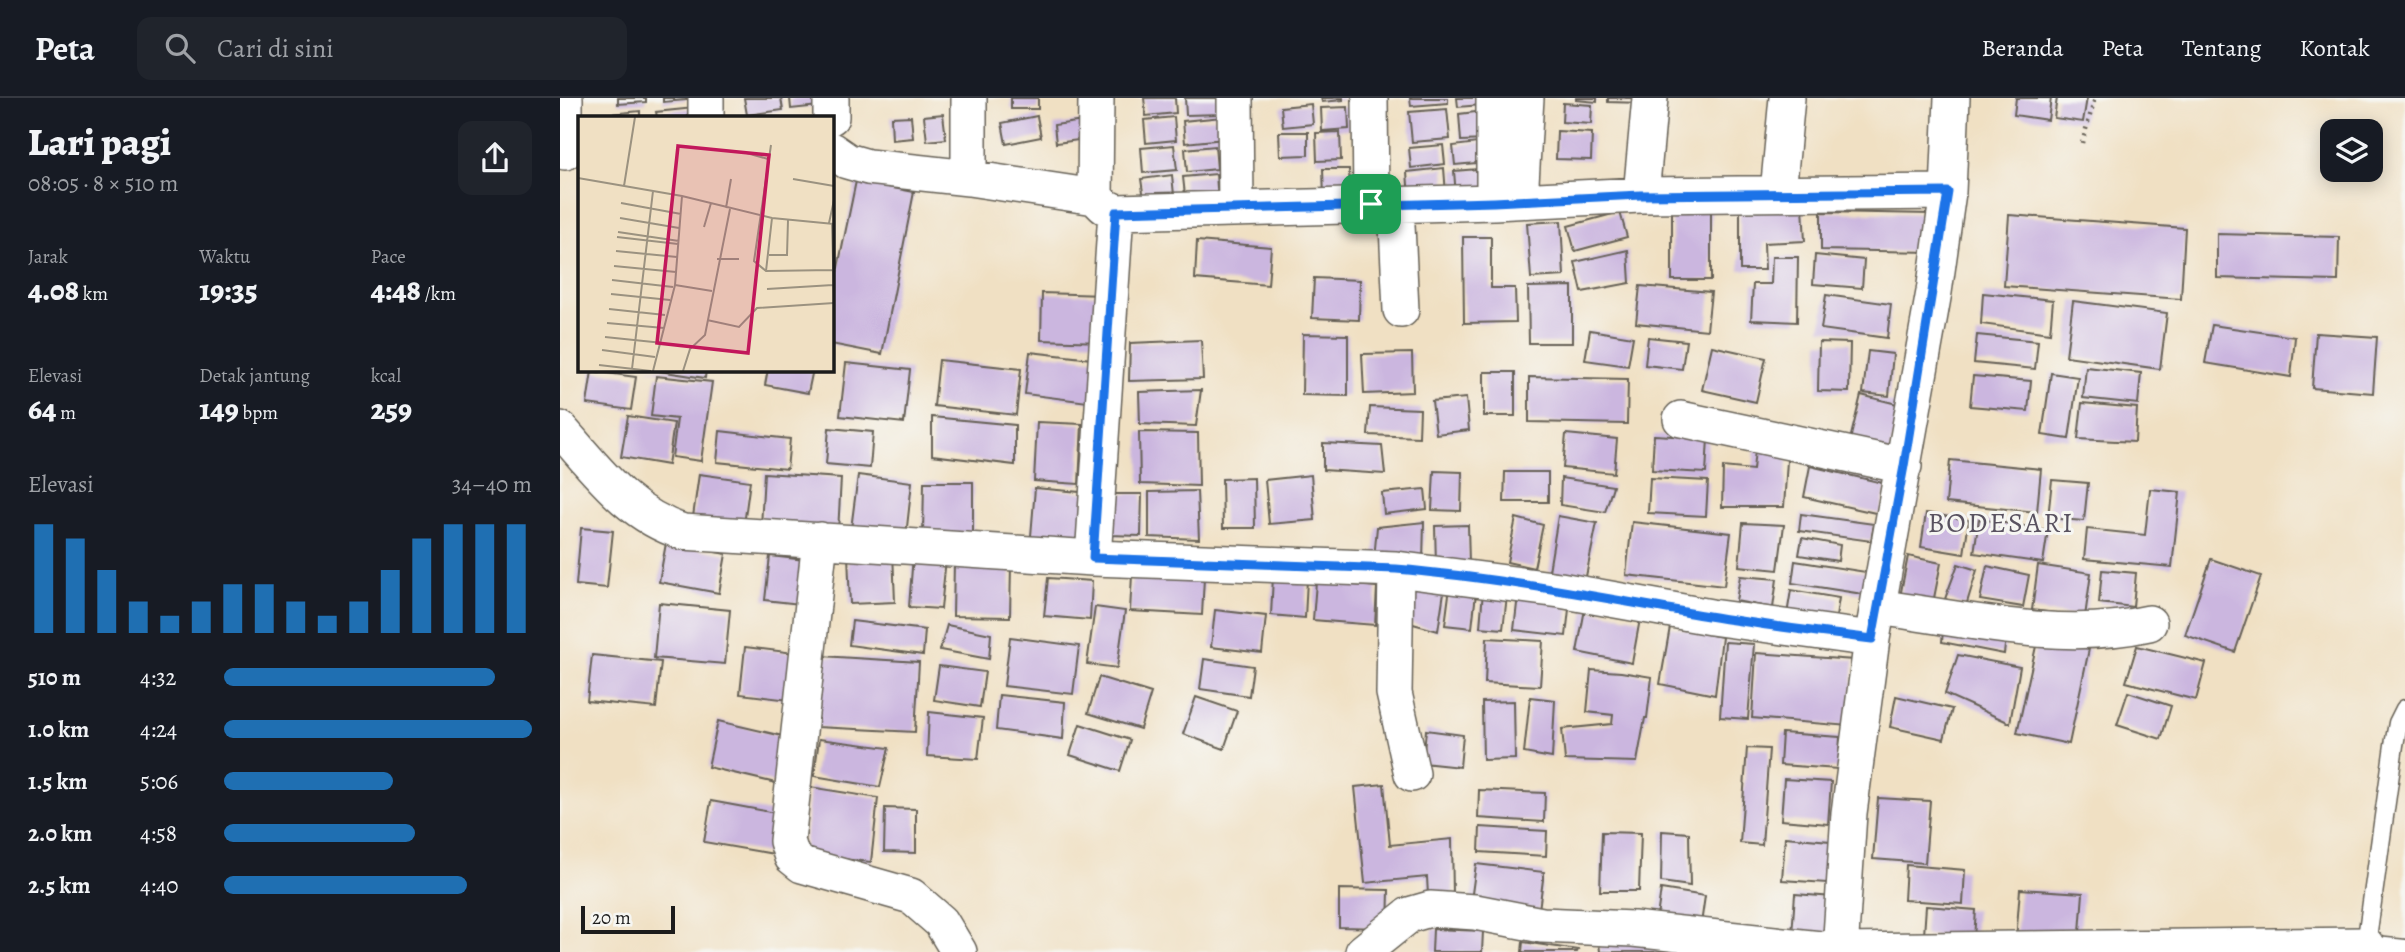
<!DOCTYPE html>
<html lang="id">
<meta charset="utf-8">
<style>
:root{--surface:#171b24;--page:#20242c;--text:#f1f3f6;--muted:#9ea1a6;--line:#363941;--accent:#1f6fb2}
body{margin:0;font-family:Alegreya,serif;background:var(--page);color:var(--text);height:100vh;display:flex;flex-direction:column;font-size:26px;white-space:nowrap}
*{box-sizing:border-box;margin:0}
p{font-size:23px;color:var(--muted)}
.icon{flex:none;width:38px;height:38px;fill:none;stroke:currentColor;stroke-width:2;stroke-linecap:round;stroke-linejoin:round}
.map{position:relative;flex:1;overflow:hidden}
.drawer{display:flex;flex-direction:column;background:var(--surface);width:560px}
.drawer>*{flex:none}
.fabs{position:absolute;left:1760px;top:21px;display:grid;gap:14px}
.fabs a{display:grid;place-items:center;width:63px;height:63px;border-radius:14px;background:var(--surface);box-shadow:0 4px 18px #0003;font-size:35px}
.scale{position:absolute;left:21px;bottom:18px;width:94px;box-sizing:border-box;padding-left:7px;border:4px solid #1c1c1c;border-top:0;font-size:19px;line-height:24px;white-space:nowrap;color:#1c1c1c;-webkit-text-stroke:5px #f6f6f2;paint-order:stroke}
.pin{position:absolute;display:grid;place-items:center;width:60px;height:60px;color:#fff;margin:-30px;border-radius:14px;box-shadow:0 4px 10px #0006}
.round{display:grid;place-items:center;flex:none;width:74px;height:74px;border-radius:14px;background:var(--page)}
.headline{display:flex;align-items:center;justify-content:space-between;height:119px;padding:0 28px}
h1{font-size:38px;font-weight:800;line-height:52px}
.metrics{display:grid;grid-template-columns:repeat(3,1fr);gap:10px;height:119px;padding:7px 28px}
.metrics div{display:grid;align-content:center}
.metrics b{font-size:30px;font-weight:800}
.metrics small{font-size:19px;font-weight:400}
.metrics p{font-size:19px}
.chart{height:196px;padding:14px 28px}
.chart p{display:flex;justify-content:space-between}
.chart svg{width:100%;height:126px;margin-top:7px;stroke:var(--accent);stroke-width:6}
ul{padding:0 28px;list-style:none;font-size:23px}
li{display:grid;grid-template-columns:112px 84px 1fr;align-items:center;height:52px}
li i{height:18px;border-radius:9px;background:var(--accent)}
header{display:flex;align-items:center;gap:42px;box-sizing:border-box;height:98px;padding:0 35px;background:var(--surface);border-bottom:2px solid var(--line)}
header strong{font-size:33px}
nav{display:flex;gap:38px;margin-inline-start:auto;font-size:24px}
.search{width:490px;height:63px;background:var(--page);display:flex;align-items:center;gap:18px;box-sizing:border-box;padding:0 24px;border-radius:14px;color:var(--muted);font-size:26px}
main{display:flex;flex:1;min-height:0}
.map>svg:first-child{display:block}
.building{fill:#cbb6df}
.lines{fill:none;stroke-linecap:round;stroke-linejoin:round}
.service-casing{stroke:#666156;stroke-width:21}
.minor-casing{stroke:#666156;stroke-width:38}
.path{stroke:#666156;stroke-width:4.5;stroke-dasharray:2 5;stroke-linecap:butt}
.service{stroke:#fff;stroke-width:18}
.minor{stroke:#fff;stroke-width:35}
.route-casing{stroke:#fff;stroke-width:14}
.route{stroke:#1a73e8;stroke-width:9}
.labels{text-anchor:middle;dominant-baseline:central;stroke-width:6;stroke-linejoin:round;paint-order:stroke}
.quarter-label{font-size:28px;letter-spacing:2px;fill:#595260;stroke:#f6f6f2}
.inset-road{fill:none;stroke:#9b9280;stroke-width:2}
.view{fill:#c2185b;fill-opacity:0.15;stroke:#c2185b;stroke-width:3.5}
.inset-edge{fill:none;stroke:#1c1c1c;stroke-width:3.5}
</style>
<header>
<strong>Peta</strong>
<div class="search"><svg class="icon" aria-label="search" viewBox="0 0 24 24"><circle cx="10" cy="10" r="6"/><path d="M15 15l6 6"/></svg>Cari di sini</div>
<nav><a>Beranda</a><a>Peta</a><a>Tentang</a><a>Kontak</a></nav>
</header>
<main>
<section class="drawer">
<div class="headline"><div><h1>Lari pagi</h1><p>08:05 · 8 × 510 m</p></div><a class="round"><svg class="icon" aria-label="share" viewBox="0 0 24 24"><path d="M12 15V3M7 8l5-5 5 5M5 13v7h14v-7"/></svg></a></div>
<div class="metrics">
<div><p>Jarak</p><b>4.08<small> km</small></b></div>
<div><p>Waktu</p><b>19:35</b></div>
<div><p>Pace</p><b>4:48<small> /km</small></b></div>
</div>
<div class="metrics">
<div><p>Elevasi</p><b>64<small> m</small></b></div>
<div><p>Detak jantung</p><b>149<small> bpm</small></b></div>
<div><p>kcal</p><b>259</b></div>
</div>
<div class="chart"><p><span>Elevasi</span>34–40 m</p>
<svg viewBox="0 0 160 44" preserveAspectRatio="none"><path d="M5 44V6M15 44V11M25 44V22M35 44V33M45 44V38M55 44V33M65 44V27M75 44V27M85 44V33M95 44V38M105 44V33M115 44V22M125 44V11M135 44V6M145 44V6M155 44V6"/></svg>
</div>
<ul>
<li><b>510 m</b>4:32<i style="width:88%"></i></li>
<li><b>1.0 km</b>4:24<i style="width:100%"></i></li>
<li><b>1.5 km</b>5:06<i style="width:55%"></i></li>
<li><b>2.0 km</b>4:58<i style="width:62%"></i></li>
<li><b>2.5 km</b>4:40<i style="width:79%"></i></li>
</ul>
</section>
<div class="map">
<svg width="1845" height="854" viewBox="0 0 1845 854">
<rect width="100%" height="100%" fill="#f6f6f2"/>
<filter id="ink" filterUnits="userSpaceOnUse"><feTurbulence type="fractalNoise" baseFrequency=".0143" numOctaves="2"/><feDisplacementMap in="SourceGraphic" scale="14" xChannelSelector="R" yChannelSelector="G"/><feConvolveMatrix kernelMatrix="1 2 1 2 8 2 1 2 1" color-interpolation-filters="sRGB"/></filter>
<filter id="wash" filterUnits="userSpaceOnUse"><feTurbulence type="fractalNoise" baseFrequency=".00686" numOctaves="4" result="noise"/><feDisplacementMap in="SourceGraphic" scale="28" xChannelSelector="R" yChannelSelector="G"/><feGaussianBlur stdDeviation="1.57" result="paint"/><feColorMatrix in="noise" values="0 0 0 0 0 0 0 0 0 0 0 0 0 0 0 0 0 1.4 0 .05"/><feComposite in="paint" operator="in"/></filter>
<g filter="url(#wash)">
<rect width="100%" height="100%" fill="#f0e0c3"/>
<g id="blocks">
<path class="building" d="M58,0H86V4L58,6Z
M103,0H126V2L103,4Z
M184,0H221L223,12L187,17Z
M230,0H267L268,7L231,11Z
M451,0H478V11H451Z
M584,0H615L616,15L586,18Z
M625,0H661L662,16L626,17Z
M761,0H783V2L762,4Z
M850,0H888V5L851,8Z
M897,0H932L933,6L898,9Z
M1016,0H1037V4L1016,2Z
M1048,0H1082V5L1048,4Z
M1456,0H1491L1488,22L1454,17Z
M1497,0H1527L1523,24L1494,20Z
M1003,5L1032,7L1031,26L1002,24Z
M751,6L753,26L723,29L721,9Z
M788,9L789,31L762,33L761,10Z
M134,10L135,19H97L96,14Z
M887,11L890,41L852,44L849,14Z
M80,13V19H50V16Z
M924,13L926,42L901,43L899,16Z
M383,16L386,41L367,43L364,18Z
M351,18L353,40L332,42L331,19Z
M477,18L481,39L446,46L442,25Z
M614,19L616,42L586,45L584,22Z
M662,19L664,41L625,45L623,23Z
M524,23L526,41L496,45L494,27Z
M997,33L1032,35L1031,62L996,61Z
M719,34H748V57L720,58Z
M780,34L781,62L757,63L756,35Z
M925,44L927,64L895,67L893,48Z
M614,47L617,72L583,75L581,50Z
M883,47L885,66L851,70L849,50Z
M655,48L657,71L627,74L625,51Z
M884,70L886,96L849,100L847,74Z
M930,70L932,94L896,98L894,73Z
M763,71H789L790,99L764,100Z
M656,76L658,104L626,106L623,79Z
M612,77L614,97L584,101L581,81Z
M296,83L354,94L322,256L271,246V203Z
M1112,106H1151V182H1112Z
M1243,109L1245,143L1204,145L1205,172H1180V113Z
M1060,114L1067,139L1015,153L1008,128Z
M1261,114L1373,116L1372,154L1261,152Z
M1449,117L1625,130L1621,201L1444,188Z
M1001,123L1004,178L971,180L967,125Z
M1657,136L1779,139L1778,183L1657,180Z
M903,139H931V190H955L956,224L904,225Z
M637,143L711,149L708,187L635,181Z
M1068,152L1070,185L1022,194L1015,164Z
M1255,157L1304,162L1302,190L1253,186Z
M1212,159H1238L1237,224L1191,222L1193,186H1211Z
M754,180L800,182L799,222L752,220Z
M1012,188V245H969L968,189Z
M1080,188L1151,194L1147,232L1076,225Z
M482,195L543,197L541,244L481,242Z
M1423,195L1493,202L1490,235L1421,226Z
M1266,197L1331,206L1327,240L1261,231Z
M1513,203L1607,215L1600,271L1506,258Z
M1652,227L1735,239L1731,279L1645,265Z
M1030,232L1073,239L1068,268L1025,262Z
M1756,235L1817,239L1813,295L1752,290Z
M743,236L788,237V298L742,297Z
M1417,237L1478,243L1475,271L1414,265Z
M1088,239L1126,243L1122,271L1085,267Z
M641,242L643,281L569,283L570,245Z
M1259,244L1290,245L1289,294L1258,293Z
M1152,248L1206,260L1196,304L1142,292Z
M1308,253L1333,256L1329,298L1303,295Z
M470,254L540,262L535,305L465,296Z
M852,255L853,294L804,296L802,256Z
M379,262L461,271L456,317L374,308Z
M286,265L350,272L344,325L280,318Z
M1526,269L1581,275L1578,306L1523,300Z
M86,271H146L145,280Z
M208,271H253L248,295L205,287Z
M32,273L76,279L71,312L27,306Z
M924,274H955V318H924Z
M1491,275L1518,279L1509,341L1482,337Z
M96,278L152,284L141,363L112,359L117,321L91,318Z
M1413,278L1471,283L1468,313L1410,308Z
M969,279L1068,281L1067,326L969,324Z
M641,292L636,328L580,326L579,294Z
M1301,297L1341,307L1329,356L1289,346Z
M906,300L909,332L876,336L872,303Z
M1522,305L1577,310L1575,344L1518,341Z
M810,309L860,311L859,339L808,337Z
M68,318L114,325L108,367L61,359Z
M372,319L455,327V367L372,357Z
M477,324L522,326L519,386L474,383Z
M269,330L313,334L310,370L266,366Z
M160,333L230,341L227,371L157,364Z
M579,334L638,335L639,388L580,386Z
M1006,336L1057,341L1054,375L1003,370Z
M1094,337L1148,340L1146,375L1092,372Z
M1196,341L1228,347L1224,409H1162L1163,369L1193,372Z
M763,345L822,348L825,376L763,372Z
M1390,362L1481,371L1477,414L1386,405Z
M1250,368L1327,386L1320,416L1244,399Z
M874,373L902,374L901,413L872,412Z
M945,374H988V404H944Z
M204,375L281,380L278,434L201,429Z
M139,376L190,383L183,434L132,426Z
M298,377L352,384L346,438L291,431Z
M751,377L755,422L709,426L705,382Z
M694,380L695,430H663L662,381Z
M1001,380L1053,388L1045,414L1000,407Z
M1090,380L1148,383L1146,418L1088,415Z
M1492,382L1528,385L1524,423L1488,420Z
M364,384H413V439L363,438Z
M475,390L531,395L526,455L470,450Z
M865,391L867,411L824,416L822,395Z
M1590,391L1620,394L1612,469L1524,461L1527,431L1585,437Z
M637,393L639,441L589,439V394Z
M551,396H582L581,438L550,437Z
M1366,415L1409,422L1404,456L1361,449Z
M1241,416L1314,426L1311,443L1239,433Z
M998,418L1037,425L1024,488L989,473Z
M956,420L983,427L974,470L947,464Z
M1419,421L1488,432L1483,465L1414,455Z
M864,424L863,464L814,461L817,429Z
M1072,424L1171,435L1164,488L1066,477Z
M1183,425L1224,427L1218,472L1179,468Z
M908,427L909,465L876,466L875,428Z
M21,430L53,433L47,490L16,487Z
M1242,440L1280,447L1278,463L1239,457Z
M106,445L166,456L159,495L99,484Z
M333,454L335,504L290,506L288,457Z
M353,457L386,460L381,511L349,509Z
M210,458L254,463L249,507L205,502Z
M1348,458L1381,465L1373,505L1340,499Z
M1651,461L1701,478L1675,554L1625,537Z
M1235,463L1306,474L1303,496L1232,485Z
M394,464L451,466L450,519L393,518Z
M1398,466L1417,472L1406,508L1385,501Z
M1478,467L1531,475L1525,519L1472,512Z
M1427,468L1469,477L1463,509L1420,502Z
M1542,472L1576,475L1573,509L1539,505Z
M572,477L644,480L642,517L570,513Z
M1180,478L1217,481L1213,510L1176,503Z
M713,479L747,481L745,520L711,517Z
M488,480L532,483L530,522L484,518Z
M891,481L917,486L912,530L885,527Z
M756,484L817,489L815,527L753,522Z
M853,489L884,494L878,533L846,524Z
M1231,492L1279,500L1274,532L1226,523Z
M923,493L947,498L943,531L920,529Z
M958,497L1010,502L1006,538L954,532Z
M99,505L170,512L165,566L94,560Z
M535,509L565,513L557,570L527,566Z
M1025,511L1080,521L1072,565L1017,554Z
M655,512L706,518L702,555L651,549Z
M1384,521L1447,530L1444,556L1382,544Z
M292,523L365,532L363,557L289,547Z
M387,527L431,536L429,561L380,552Z
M1110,529L1162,539L1155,597L1100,586Z
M450,539L519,548L513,596L444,588Z
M1478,539L1529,551L1509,646L1457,635Z
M927,540L983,543L980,588L925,585Z
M1165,544L1194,546L1188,621L1160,619Z
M1577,548L1646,565L1636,602L1566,584Z
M185,549L243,556L238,603L180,596Z
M1196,555L1294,562L1289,628L1192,620Z
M32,557L101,564L96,610L27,603Z
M1398,557L1460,569L1450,625L1385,596Z
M261,558L359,564L355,634L257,629Z
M644,561L693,568L689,598L640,591Z
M379,568L425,574L420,609L374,602Z
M1031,572L1061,574L1092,579L1087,620H1085L1077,664L1005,662L1002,631L1052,626L1053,617L1027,614Z
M539,579L591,595L580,631L528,615Z
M1568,594L1611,608L1601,641L1557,627Z
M439,597L505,604L503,641L436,632Z
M1336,598L1392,611L1384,641L1330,629Z
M636,599L677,613L664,651L623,636Z
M970,599L995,602L992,660L964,655Z
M954,603L955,661L923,662L922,604Z
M369,614L423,620L418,661L367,658Z
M158,623L231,640L220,686L148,669Z
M520,626L570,642L560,673L510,657Z
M866,632L903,637L900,669L863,665Z
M1222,635L1280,639L1278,671L1220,667Z
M259,641L329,650L320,689L254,678Z
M1187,650L1209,651L1202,747L1180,745Z
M1224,681L1271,684L1268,726L1221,722Z
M824,686L830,747L892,741L893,796L868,797L867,779L805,785L795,689Z
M250,689L318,700L311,764L244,757Z
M919,692L985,695L984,724L918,720Z
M1318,700L1370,703L1365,765L1313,761Z
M151,703L221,716L214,756L144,744Z
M325,710L356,711V755L324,754Z
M920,729L987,733L986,758L919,754Z
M1102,733L1129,735L1130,788L1101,784Z
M1042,734L1081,735L1079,793H1040Z
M1225,739L1270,743L1267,785L1222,782Z
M916,766L984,774L979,812L911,803Z
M1346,767L1405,772L1403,806L1344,802Z
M779,791L829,792L828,830L779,829Z
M1101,791L1145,798L1140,833L1096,826Z
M1460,791L1523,795L1519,847L1456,842Z
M1235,796L1273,799L1270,840L1232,837Z
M1366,808L1416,812L1414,840L1364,837Z
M873,831L923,833L922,854H872Z
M1110,841L1112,854H1040L1039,844Z
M963,844L1018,852L1017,854H962Z"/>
</g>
</g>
<g filter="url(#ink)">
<use href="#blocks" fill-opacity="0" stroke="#666156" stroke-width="2"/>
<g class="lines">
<defs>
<path id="service" d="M1845,611L1838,625L1834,647L1806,847L1845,851"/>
<path id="minor" d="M5,0V54
M146,0V19
M409,0V80
M675,0L676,111
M810,0L811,106
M271,19V0
M271,52L287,63L308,69L409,80L535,99L544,108L556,114L934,104L1081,97L1388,94
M1218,95L1227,0
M1081,97L1090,0
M535,99L536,0
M960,102L966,0
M934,104V0
M836,106L841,212
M1121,321L1344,368
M0,331C37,372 68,417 123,434L533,460L836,471L1000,492L1151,519L1312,541
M260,442L227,743L232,759L242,767L351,798L381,824L399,854
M533,460L556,114
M836,471L834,595L852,676
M1318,509C1404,521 1503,545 1589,525
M803,854L849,817L870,811L915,814L982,827L1073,831L1280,853L1806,847
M1280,854L1289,715L1312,541L1374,194L1388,94L1392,0"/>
</defs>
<use href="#service" class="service-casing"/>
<use href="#minor" class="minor-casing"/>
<path class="path" d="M1522,45L1535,0"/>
<use href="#service" class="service"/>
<use href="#minor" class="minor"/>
</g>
</g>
<g class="lines" filter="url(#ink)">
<defs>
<path id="route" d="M1388,94L1344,368L1312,541C1257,534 1202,527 1148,518C1044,500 941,480 836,471L533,460L556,114L934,104L1081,97Z"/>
</defs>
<use href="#route" class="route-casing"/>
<use href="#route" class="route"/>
</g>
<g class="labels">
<g class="quarter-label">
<text x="1441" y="425">BODESARI</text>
</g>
</g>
<g transform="translate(18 18)">
<rect width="256" height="256" fill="#f0e0c3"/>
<path class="inset-road" d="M193,29L176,145L188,155L255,154M165,36L190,43M0,62L104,80L194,102L256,108M215,63L256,70M46,70L57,1M43,87L103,98M148,92L153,63M42,102L101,112M251,107L256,84M254,107L256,182M126,111L133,87M40,116L101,125M39,121L100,128M38,135L99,141M191,139H209L210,104M139,143H161M36,150L98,156M188,155L194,102M34,164L95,171M97,169L134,175M189,173L255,169M33,178L92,184M31,193L87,199M129,204L161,211L179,192L256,187M29,207L86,212M27,221L85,227M24,234L77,241M21,249L73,255M54,253L75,75M75,255L97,169L104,80M105,255L112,233L127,219L152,93"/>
<path class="view" d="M100,30L191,39L170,237L79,227Z"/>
<rect width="256" height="256" class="inset-edge"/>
</g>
</svg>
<div class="fabs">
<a><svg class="icon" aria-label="layers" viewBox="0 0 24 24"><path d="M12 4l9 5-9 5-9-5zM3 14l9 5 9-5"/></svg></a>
</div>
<div class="scale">20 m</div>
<div class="pin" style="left:811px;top:106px;background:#1e9e55"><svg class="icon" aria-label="arrive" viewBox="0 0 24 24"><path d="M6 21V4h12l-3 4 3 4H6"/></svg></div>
</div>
</main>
